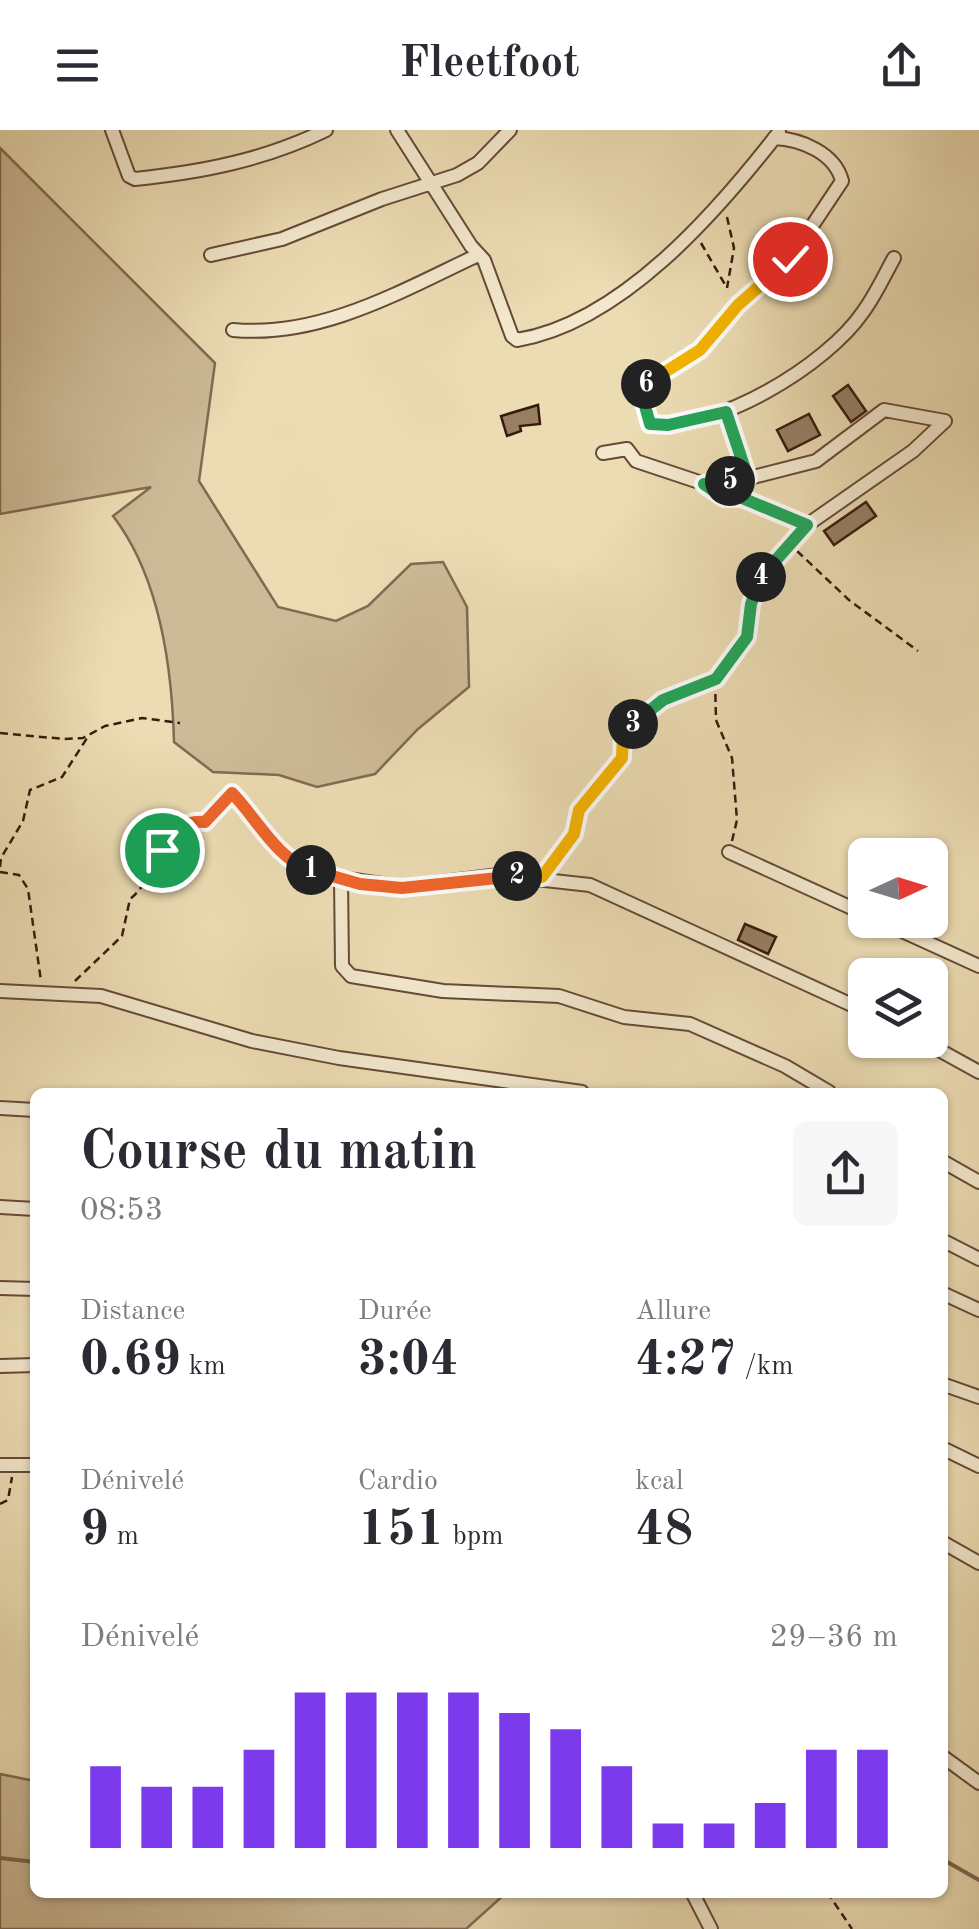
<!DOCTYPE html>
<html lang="fr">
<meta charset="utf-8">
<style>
:root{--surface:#fff;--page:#f7f7f7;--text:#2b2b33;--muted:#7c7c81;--accent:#7c3aed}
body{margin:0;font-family:"Old Standard TT",serif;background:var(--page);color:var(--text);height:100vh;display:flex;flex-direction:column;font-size:38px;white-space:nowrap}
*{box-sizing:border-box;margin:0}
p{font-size:32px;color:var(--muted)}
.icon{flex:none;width:55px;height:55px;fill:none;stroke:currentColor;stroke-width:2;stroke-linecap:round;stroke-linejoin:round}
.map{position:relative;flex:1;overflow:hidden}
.details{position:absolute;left:30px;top:958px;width:918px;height:810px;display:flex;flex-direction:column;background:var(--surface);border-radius:15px;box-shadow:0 2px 8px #0004}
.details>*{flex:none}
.needle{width:65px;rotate:86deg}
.fabs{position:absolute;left:848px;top:708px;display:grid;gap:20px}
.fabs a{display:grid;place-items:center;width:100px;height:100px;border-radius:15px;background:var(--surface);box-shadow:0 2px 8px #0004;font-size:50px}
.pin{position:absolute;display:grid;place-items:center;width:85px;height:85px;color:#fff;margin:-42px;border:5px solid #fff;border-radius:50%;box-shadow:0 2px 10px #0007}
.km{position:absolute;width:50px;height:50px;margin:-25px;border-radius:50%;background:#222;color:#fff;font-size:28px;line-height:50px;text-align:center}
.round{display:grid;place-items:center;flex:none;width:105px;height:105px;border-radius:15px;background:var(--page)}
.headline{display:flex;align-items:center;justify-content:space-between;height:170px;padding:0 50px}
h1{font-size:55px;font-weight:600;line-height:75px}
.figures{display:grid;grid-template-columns:repeat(3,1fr);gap:15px;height:170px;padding:10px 50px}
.figures div{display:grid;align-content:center}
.figures b{font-size:50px;font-weight:600}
.figures small{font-size:28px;font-weight:400}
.figures p{font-size:28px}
.chart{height:280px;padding:20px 50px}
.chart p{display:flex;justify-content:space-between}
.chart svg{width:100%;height:180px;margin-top:10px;stroke:var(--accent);stroke-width:6}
header{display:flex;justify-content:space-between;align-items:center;height:130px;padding:0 50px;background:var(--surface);font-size:45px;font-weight:600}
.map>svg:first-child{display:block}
.green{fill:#cdbb97;stroke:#826a52;stroke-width:2.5}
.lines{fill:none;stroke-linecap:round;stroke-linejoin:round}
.stream{stroke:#7f674f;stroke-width:4}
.building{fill:#967f63;stroke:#381a0d;stroke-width:2.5}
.minor-casing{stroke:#654a36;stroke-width:16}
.path{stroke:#381a0d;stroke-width:2.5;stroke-dasharray:8 5;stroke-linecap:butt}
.minor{stroke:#f3e8ce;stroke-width:12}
.split-1-casing{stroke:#fff;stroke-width:20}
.split-2-casing{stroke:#fff;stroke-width:20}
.split-3-casing{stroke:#fff;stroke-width:20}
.split-4-casing{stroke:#fff;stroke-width:20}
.split-5-casing{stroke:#fff;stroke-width:20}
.split-6-casing{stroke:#fff;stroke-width:20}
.split-7-casing{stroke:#fff;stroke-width:20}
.split-1{stroke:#f0652b;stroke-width:12}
.split-2{stroke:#f0652b;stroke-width:12}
.split-3{stroke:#f5b400;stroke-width:12}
.split-4{stroke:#22a559;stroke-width:12}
.split-5{stroke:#22a559;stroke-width:12}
.split-6{stroke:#22a559;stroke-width:12}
.split-7{stroke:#f5b400;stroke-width:12}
</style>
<header><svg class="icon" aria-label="menu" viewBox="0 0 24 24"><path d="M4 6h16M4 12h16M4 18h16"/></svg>Fleetfoot<svg class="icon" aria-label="share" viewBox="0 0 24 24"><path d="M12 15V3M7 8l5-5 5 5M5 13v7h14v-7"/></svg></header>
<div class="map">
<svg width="979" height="1799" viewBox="0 0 979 1799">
<rect width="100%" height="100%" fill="#ecdcb3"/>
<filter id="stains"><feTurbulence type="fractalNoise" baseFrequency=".002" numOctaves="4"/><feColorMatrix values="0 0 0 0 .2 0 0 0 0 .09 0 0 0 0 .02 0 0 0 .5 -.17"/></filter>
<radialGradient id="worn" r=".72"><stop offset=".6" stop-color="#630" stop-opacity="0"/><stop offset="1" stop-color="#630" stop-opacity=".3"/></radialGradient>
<path class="green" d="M0,18L215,233L199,351L278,477L336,491L368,476L411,434L443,432L467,477L469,557L418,599L375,644L317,657L279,645L213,642L174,612C172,536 160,447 113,386L151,357L0,384Z
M0,1644L35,1651V1762L506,1763L466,1799H0Z"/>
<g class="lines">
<path class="stream" d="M0,1728L35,1732
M942,1729L979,1750"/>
</g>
<path class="building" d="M848,255L866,281L851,292L833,266Z
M538,275L540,294L520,296L521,301L507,306L501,286Z
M809,284L820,305L788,321L777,300Z
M866,372L876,386L834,415L824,401Z
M745,794L776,807L768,824L738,810Z"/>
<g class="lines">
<defs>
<path id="minor" d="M112,0L129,46L135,49C203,42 264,30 326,0
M397,0L471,116L484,130L512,206L517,210C621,193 717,82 779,2
M774,8C801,9 835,23 842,51L790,129L739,175L700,220L644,255L642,265L650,294C715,303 827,235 863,182C875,166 884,146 894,128
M211,125L282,109L382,69L457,45L478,33L510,0
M233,200C321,208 401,161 478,125
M726,283L749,348
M603,323L627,319L636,331L705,354L749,348L816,331L884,280L945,291
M705,354L724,368H742L807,395
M788,414L807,395L913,321L945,291
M729,722L865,784
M878,790L979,836
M0,861L101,866L252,911L339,928L582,962
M921,910L979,942
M829,962L785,936L690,894L624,887L559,866L443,861L351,846L342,836L341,748L402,757L499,745L590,755L865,881
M0,978L35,980
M942,1031L979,1052
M0,1077L35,1079
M942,1110L979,1129
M0,1158L35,1159
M942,1163L979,1180
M0,1236L35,1235
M942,1254L979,1267
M942,1318L979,1336
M0,1335H35
M942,1412L979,1433
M942,1626L979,1653
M692,1762L711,1799"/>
</defs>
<use href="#minor" class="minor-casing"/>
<path class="path" d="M727,87L734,118L727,158
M701,113L727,158
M797,421L849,470L918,521
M0,603L64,609L83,608L105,596L142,588L180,593
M732,711L737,690L732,628L716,590L715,549L747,507L751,474L761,447L780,423
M0,737L1,728L23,691L30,660L62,647L89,605
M548,738L574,704L579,680L622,628L623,603L663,570L714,550
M0,742L19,745L28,759L41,851
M75,851L122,806L130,769C158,748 164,685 205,692L232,663C268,699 278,731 330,745
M0,1374L8,1370L12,1347
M827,1762L852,1799"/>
<use href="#minor" class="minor"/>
</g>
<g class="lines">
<defs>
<path id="split-1" d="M162,720C174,704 182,689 205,692L232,663C255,686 278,731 311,740"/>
<path id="split-2" d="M311,740L360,754L402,758L517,746"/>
<path id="split-3" d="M517,746L542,747L574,704L579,680L622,628L623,603L633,594"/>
<path id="split-4" d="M633,594L663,570L716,549L747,507L751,474L761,447"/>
<path id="split-5" d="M730,351L704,354L724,368H742L807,395L761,447"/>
<path id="split-6" d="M646,254L642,265L650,294L668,295L726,282L748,348L730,351"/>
<path id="split-7" d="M646,254L700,220L738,175L790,129"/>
</defs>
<use href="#split-1" class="split-1-casing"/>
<use href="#split-2" class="split-2-casing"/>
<use href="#split-3" class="split-3-casing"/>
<use href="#split-4" class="split-4-casing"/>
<use href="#split-5" class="split-5-casing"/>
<use href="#split-6" class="split-6-casing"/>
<use href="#split-7" class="split-7-casing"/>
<use href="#split-1" class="split-1"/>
<use href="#split-2" class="split-2"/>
<use href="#split-3" class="split-3"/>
<use href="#split-4" class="split-4"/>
<use href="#split-5" class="split-5"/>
<use href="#split-6" class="split-6"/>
<use href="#split-7" class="split-7"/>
</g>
<rect width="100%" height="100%" filter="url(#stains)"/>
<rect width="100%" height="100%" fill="url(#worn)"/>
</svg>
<div class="fabs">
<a><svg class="needle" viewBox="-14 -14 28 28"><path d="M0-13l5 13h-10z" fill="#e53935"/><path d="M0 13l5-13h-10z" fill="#7c7c81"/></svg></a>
<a><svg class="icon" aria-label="layers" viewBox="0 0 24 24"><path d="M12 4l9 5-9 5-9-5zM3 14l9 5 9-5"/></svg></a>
</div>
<div class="pin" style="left:162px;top:720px;background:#1e9e55"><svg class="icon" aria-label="arrive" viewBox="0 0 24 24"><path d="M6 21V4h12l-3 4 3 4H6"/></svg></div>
<div class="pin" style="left:790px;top:129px;background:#d93025"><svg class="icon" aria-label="check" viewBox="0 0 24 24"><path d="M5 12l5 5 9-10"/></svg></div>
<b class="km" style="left:311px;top:740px">1</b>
<b class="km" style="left:517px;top:746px">2</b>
<b class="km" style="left:633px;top:594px">3</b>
<b class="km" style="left:761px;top:447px">4</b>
<b class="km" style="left:730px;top:351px">5</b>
<b class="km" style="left:646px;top:254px">6</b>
<section class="details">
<div class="headline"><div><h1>Course du matin</h1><p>08:53</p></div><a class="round"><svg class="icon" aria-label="share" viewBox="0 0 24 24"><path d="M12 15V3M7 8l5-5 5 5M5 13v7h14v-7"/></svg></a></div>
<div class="figures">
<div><p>Distance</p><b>0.69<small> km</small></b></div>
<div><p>Durée</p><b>3:04</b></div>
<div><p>Allure</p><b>4:27<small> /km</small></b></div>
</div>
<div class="figures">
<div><p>Dénivelé</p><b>9<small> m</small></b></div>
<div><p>Cardio</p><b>151<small> bpm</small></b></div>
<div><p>kcal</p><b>48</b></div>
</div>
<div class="chart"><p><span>Dénivelé</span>29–36 m</p>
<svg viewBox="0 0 160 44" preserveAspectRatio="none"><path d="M5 44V24M15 44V29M25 44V29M35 44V20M45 44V6M55 44V6M65 44V6M75 44V6M85 44V11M95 44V15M105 44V24M115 44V38M125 44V38M135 44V33M145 44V20M155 44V20"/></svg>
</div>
</section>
</div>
